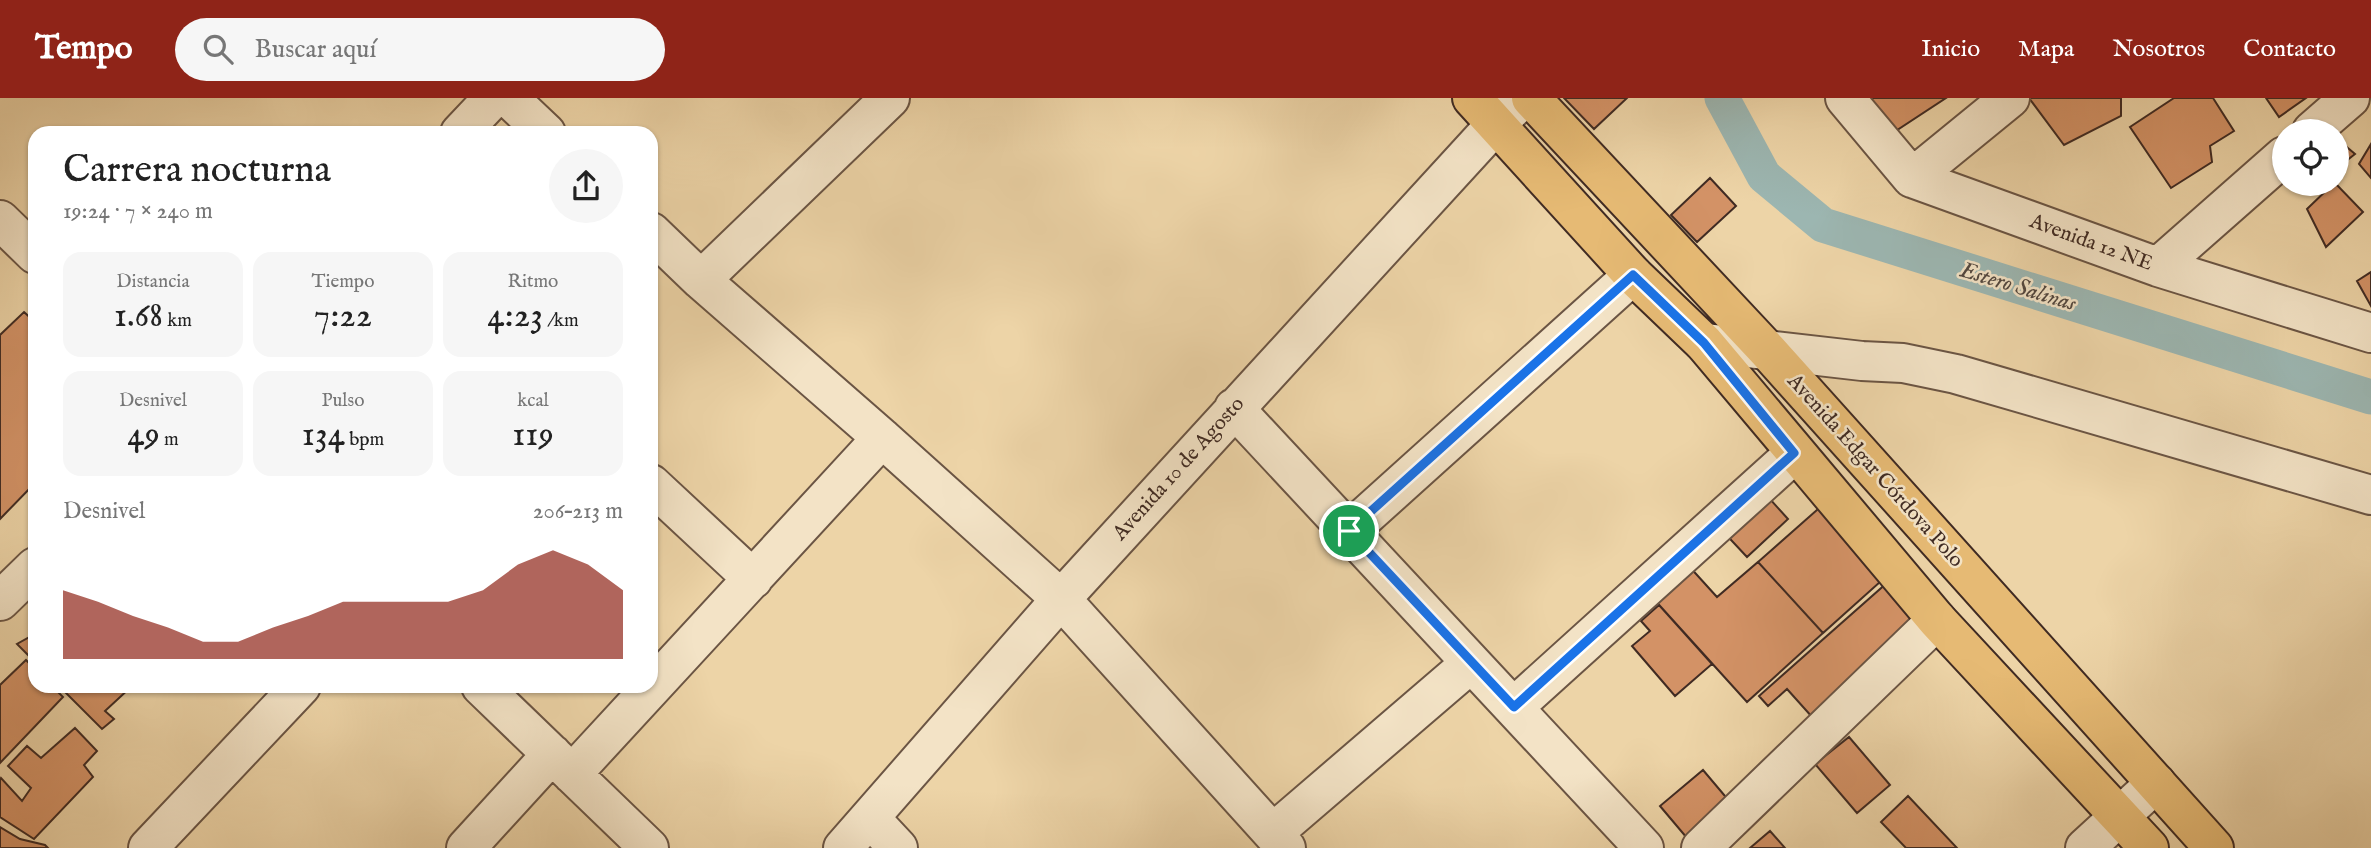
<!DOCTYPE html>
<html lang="es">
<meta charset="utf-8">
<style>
:root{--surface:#fff;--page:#f6f6f6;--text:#222;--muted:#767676;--accent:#8f2418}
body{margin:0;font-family:"IM FELL English",serif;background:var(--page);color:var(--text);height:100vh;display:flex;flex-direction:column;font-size:26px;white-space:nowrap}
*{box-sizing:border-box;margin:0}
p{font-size:23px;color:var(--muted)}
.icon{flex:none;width:38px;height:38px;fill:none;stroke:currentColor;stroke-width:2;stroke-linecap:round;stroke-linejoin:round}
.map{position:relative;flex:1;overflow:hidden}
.details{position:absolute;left:28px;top:28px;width:630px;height:567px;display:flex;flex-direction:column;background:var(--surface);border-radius:21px;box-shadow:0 2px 5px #0004}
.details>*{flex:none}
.buttons{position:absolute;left:2272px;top:21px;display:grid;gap:14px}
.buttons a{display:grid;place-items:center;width:77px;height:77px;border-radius:50%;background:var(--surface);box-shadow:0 2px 5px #0004;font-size:35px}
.pin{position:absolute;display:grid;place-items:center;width:60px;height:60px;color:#fff;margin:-30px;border:4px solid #fff;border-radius:50%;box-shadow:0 2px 7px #0007}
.round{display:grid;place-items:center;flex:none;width:74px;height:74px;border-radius:37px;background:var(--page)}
.headline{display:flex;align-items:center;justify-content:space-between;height:119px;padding:0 35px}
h1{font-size:38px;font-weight:600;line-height:52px}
.metrics{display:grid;grid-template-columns:repeat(3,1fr);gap:10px;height:119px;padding:7px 35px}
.metrics div{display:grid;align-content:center;border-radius:18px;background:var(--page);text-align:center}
.metrics b{font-size:35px;font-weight:600}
.metrics small{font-size:19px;font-weight:400}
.metrics p{font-size:19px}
.chart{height:196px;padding:14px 35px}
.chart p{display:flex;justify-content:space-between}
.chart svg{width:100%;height:126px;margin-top:7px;fill:var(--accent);opacity:.7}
header{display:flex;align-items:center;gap:42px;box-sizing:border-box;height:98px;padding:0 35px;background:var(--accent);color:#fff}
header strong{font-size:33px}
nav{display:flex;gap:38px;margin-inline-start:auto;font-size:24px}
.search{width:490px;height:63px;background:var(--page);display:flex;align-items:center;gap:18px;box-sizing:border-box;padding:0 24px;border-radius:38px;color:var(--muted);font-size:26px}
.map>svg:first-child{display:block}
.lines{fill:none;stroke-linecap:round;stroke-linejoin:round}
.canal{stroke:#9cb6b1;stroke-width:35}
.building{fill:#d39266;stroke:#402b23;stroke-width:2}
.minor-casing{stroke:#6b5544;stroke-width:42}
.major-casing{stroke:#402b23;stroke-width:42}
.minor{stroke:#f3e3c6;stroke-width:38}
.major{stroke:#e6ba74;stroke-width:38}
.route-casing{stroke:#fff;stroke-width:14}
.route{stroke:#1a73e8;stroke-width:9}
.labels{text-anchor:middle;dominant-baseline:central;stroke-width:5;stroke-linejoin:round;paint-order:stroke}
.street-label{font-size:21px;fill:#402b23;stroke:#f3e3c6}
.water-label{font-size:23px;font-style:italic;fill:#52473f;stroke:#f3e3c6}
</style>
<header>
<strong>Tempo</strong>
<div class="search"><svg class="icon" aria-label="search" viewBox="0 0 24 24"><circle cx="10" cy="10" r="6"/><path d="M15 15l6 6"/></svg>Buscar aquí</div>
<nav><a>Inicio</a><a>Mapa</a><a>Nosotros</a><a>Contacto</a></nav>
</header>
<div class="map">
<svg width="2371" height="750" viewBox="0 0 2371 750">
<rect width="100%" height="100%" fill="#edd4a7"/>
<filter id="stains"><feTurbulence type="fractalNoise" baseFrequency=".00286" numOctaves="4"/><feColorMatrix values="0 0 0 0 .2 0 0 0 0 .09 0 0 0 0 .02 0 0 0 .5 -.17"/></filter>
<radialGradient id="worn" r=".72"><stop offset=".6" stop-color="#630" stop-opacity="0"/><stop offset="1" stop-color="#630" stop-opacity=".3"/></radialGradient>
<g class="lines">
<path class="canal" d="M1722,0L1764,78L1823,127L2371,299"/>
</g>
<path class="building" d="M1564,0H1627L1594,31Z
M1869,0H1946L1885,40Z
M2029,0H2121V18L2064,47Z
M2174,0H2213L2234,33L2210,48L2212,64L2171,90L2130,29Z
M2266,0H2306L2279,19Z
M2336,40L2355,56L2336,71Z
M2371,46V80L2359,66Z
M1710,80L1736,108L1697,144L1671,117Z
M2333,86H2336L2363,114L2326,149L2307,111Z
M2371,174V208L2357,183Z
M24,214L35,224V385L0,421V237Z
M1760,390L1788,421L1747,459L1718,428Z
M1826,404L1890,475L1823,535L1758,464Z
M1758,464L1823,535L1747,604L1651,498L1687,466L1717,499Z
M1888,484L1922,522L1813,620L1787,591L1768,608L1759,598Z
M1659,507L1712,566L1675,598L1632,548L1650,533L1641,523Z
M35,536V564L17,546Z
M26,562L35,571V588H52L63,599L0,665V587Z
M59,588H132L105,613L114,621L102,631Z
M75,630L97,653L84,667L93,679L34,741L0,719V682L1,680L22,703L31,690L8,668L27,648L41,660Z
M1849,639L1890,687L1857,715L1815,666Z
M1703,672L1730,704L1687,740L1660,708Z
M1908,698L1957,750H1906L1881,724Z
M0,729L20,741L45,747L48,750H0Z
M1770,733L1785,750H1750Z"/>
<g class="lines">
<defs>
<path id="minor" d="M509,0L546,35
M1845,0L1912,80L2158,169L2371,235
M2312,33L2350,0
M460,35L493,0
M1912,80L2010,0
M0,122L35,156
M651,134L701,182L882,340L1061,501L1286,750
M2158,169L2284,58
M701,182L890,0
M1704,245L1862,263L1903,265L1956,276L2371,397
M1234,310L1644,750
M651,386L753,481
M1349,433L1633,177
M0,503L35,469
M481,588L649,750
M1514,609L1795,355
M572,676L882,340
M870,720L898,750
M1273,735L1471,565
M148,750L301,588
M466,750L552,656
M843,750L1061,501L1496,26L1523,0
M1701,750L1937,522
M2085,750L2156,685"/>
<path id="major" d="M1472,0L1633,177L1704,245L1937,522L2149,750
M1531,0L1767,252L2214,750"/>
</defs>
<use href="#minor" class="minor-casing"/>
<use href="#major" class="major-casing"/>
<use href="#minor" class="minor"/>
<use href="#major" class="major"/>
</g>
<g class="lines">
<defs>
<path id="route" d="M1633,177L1704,245L1794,355L1514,609L1349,433Z"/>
</defs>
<use href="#route" class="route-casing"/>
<use href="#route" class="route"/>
</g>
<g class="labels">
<g class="street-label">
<text transform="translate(2091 145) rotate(20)">Avenida 12 NE</text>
<text transform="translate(1179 371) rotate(-48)">Avenida 10 de Agosto</text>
<text transform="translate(1875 373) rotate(48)">Avenida Edgar Córdova Polo</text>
</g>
<g class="water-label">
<text transform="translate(2018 189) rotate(17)">Estero Salinas</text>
</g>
</g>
<rect width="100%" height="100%" filter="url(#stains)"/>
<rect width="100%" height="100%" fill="url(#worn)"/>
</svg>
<div class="buttons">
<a><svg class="icon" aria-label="locate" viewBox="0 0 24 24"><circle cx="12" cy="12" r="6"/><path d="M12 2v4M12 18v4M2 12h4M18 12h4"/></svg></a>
</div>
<div class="pin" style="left:1349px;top:433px;background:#1e9e55"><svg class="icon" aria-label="arrive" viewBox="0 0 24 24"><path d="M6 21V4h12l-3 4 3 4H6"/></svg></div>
<section class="details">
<div class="headline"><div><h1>Carrera nocturna</h1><p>19:24 · 7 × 240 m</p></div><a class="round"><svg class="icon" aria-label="share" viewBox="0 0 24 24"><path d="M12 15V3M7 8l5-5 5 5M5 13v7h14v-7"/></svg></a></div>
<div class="metrics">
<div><p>Distancia</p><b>1.68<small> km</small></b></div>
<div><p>Tiempo</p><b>7:22</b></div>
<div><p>Ritmo</p><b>4:23<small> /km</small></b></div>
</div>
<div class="metrics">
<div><p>Desnivel</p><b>49<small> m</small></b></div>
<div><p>Pulso</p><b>134<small> bpm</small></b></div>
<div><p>kcal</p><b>119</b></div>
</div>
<div class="chart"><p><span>Desnivel</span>206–213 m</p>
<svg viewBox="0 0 160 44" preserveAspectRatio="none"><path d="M0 44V20L10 24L20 29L30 33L40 38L50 38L60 33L70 29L80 24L90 24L100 24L110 24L120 20L130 11L140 6L150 11L160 20V44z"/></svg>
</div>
</section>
</div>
